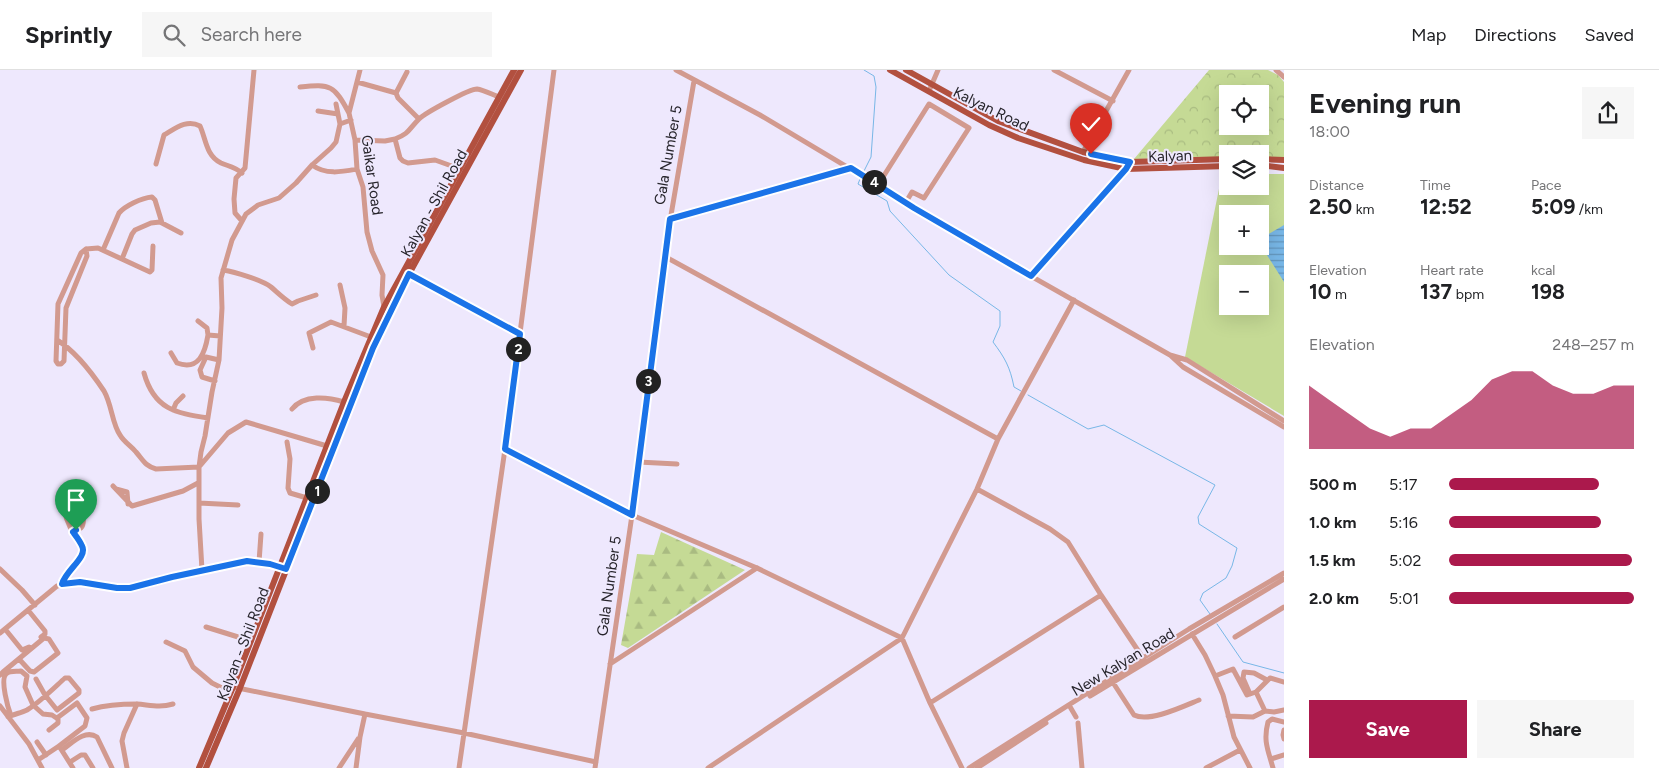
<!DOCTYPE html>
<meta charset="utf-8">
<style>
:root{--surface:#fff;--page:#f6f6f6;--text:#202124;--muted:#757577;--line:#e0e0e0;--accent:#ab194c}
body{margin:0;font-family:Figtree,sans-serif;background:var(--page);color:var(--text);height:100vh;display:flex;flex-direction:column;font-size:19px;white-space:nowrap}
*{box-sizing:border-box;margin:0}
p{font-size:16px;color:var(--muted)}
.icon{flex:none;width:28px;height:28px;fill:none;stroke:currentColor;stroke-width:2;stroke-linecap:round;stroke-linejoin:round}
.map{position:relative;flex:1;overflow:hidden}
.sheet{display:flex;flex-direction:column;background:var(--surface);width:375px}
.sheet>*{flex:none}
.buttons{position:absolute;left:1219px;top:15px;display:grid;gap:10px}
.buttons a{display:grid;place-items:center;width:50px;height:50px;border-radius:0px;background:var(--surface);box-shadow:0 5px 20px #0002;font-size:25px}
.pin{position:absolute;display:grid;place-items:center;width:42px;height:42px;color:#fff;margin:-51px -21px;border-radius:50% 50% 50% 0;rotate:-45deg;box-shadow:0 0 5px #0007}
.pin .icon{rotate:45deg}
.km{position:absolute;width:25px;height:25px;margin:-12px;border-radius:50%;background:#222;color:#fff;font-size:14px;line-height:25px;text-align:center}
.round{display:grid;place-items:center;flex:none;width:52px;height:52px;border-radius:0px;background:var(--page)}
.head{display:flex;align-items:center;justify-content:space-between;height:85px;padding:0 25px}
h1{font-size:28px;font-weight:700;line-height:38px}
.metrics{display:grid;grid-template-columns:repeat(3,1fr);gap:8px;height:85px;padding:5px 25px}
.metrics div{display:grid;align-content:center}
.metrics b{font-size:21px;font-weight:700}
.metrics small{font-size:14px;font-weight:400}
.metrics p{font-size:14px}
.chart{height:140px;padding:10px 25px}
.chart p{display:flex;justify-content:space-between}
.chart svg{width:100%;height:90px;margin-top:5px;fill:var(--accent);opacity:.7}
.primary-button{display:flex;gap:10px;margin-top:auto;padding:10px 25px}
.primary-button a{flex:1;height:58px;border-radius:0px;background:var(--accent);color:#fff;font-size:20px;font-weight:700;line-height:58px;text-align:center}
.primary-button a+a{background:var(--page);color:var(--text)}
ul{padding:0 25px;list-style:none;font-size:16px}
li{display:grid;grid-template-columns:80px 60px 1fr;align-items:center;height:38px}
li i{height:12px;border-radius:6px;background:var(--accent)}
header{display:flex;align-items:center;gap:30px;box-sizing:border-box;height:70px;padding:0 25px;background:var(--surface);border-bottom:1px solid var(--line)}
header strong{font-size:24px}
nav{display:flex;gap:28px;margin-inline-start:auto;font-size:18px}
.search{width:350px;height:45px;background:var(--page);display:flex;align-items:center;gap:12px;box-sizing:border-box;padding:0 18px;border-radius:0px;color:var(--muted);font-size:19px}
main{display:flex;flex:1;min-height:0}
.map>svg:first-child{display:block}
.forest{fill:url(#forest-firs)}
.park{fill:url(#park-crowns);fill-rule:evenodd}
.garden{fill:#c5da95;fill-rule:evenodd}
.water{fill:url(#water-rules)}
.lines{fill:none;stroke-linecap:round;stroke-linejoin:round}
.stream{stroke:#78b7e7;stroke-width:1}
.minor{stroke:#d29a8f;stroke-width:5}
.major{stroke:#b2503f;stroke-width:6}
.route-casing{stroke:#fff;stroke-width:10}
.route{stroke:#1a73e8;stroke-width:6}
.labels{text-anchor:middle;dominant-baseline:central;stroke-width:4;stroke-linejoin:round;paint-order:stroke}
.street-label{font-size:15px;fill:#27252c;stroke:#eee8fd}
</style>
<header>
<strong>Sprintly</strong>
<div class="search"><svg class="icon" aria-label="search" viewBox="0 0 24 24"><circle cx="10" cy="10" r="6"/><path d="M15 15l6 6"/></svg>Search here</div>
<nav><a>Map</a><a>Directions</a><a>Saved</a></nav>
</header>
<main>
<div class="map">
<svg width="1284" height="698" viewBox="0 0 1284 698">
<defs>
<pattern id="forest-firs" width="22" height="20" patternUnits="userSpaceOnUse" patternTransform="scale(1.25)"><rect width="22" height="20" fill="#c5da95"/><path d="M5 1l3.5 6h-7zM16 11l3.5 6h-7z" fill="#a9bb81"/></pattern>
<pattern id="park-crowns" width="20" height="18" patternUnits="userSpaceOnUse" patternTransform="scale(1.25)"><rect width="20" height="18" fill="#c5da95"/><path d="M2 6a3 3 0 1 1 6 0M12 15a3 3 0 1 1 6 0" fill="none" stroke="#a9bb81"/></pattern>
<pattern id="water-rules" width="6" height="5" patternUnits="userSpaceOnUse" patternTransform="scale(1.25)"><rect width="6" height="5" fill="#78b7e7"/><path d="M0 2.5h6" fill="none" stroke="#6295bb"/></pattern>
</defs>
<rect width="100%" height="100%" fill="#eee8fd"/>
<path class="forest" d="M661,462L745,500L628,578L621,575L637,484L654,485Z"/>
<path class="park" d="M1209,0H1268L1278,5L1284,12V88L1260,87V84H1228L1227,87L1134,89ZM1228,24H1260V56H1228Z"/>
<path class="garden" d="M1222,104H1227L1228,116H1260V104H1284V346L1185,287ZM1228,144H1260V176H1228ZM1228,204H1260V236H1228Z"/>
<path class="water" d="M1284,155V212L1260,174V169Z"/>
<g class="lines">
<path class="stream" d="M864,101L871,87L876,17L874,6L864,0
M860,109L858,114L887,131L890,141L949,205L1000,241V256L993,272C1005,288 1010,297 1014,317L1021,321
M1028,325L1088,359L1104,355L1215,415L1198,447L1199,454L1237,478L1232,496L1226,508L1203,523L1200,530L1210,544
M1217,554L1243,592L1284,603"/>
<path class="minor" d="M360,0L349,43L355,70L357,99L363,117L367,162L372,181L383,205L382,225L384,237L391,241
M676,0L760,45L1013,196L1170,285L1183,297L1284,357
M1054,0L1113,31
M1276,0L1284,7
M407,2L396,23L398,28L419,49
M357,12L396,23
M300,17C331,14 334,15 349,43
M929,21L938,0
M336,34L340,54
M318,41L338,44
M355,70L385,71L395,69
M1083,82L1129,0
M156,94L164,65C176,58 187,49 200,56C206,69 206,86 221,93C228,96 235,97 242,103
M312,95C326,105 341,102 357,99
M460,99L435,90L408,93L403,91L400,88L395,69C410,63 408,60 419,49C425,43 469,19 477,19C484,20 493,25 499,27
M878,115L929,34L969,58L924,128L912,122L906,132
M670,149L851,99
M242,151L235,143L234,129L236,108L245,98L254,0
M86,179L87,186L66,238L64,291L61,294H58L56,291L58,234L81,183Z
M86,179L98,178L150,202L152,200L153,176
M103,180L119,143C125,136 141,128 152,127L155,130L162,153
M664,186L998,369L1074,230
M122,189L132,164L135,160L151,153L160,152L181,163
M223,200C235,202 262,210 271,217C278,223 284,229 292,234L298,231L316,225
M409,204L520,264
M1031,206L1128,97
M340,215L345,238L344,256
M198,251L207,258L208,265
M57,270C75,281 92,303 104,321C112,335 112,354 120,365C124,372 131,376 136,382C143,390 145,396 156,399L199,397L228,363L246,352L327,376
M313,278L309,263L331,252L371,267
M171,283L177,293C199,301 205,283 208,265L220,266
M1170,285L1187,290L1284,351
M144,303C154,339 175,343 208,348
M215,311L202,307L200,300L206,287L219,290
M292,339C304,324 328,327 344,332
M173,340L176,333L183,326
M287,372L290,389L288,418L290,423L307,428
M505,379L632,445L757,498L902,568L930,633L962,698
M638,392L677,394
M113,416L132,436L183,421L198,413
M116,419L127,422L128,434
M977,419L1050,459L1068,472L1101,525
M199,433L238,435
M72,451L77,460
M259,492L261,464
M282,497C253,488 231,493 202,500L199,449V397L201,382L205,366L212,322L219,290L222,238L221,208L232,170L246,144L258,135L279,128L296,113L312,95L331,78L336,72L340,54L351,50
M0,499L22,520L35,535
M62,514C66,501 78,496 83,485C87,476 74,464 70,457C67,451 65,444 64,438L66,435L78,432C82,437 86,452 81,458C81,458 74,461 73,462
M28,540L45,561V564L41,567
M206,557L251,571
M5,559L22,580L29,577
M0,563L57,516L79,512L117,518H130L202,500
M1192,564L1205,585L1215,606L1223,625L1234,667L1250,698
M1235,567L1284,537
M166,572L185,581L193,597L212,613L222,618L233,617L365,644
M610,594L757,498
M0,605L3,602L44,568L49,569L58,583L34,602L30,601L19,589
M1215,606L1233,599L1247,625L1256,622L1270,608L1284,612
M1112,611L1134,645C1149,653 1184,636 1199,630
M1256,622L1265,641
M1250,624L1243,608L1244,602L1254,603L1267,610
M1090,626L1284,509
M930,633L1101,525L1145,591
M1069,635L1076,647
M0,636L29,674L42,698
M92,639C106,635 122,634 137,634C150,635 160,638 173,634
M11,646C8,638 0,610 6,604C10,600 17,602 21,601L27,606L25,617L33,635L43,644L52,645L58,649V653L49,660
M1228,646L1253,647L1265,641L1274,642L1284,640
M8,647C14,644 21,643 27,640C39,633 55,617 65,608H69L79,620V623L57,640L45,625L36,609
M57,648L77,633L87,648L85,656L59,676L73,698
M1078,653L1082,698
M1284,660L1283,665L1284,669
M37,672L46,685
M62,680C72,673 85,659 97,667L112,698
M1271,689L1284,685
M38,690L59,676
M70,692L81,685H85L93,698
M127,698L122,671L124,663L137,634
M339,698L358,669
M356,698L360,667L365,644L464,663L596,692
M459,698L505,379L554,0
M595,698L632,445L664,186L694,11
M708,698L902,568L977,419L998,369
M969,698L1189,559L1284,503
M977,698L1046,653
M1206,698L1240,680
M1273,698C1268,680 1263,671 1268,652L1272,649L1284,652"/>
<path class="major" d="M890,0L989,55L1018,68L1084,90L1126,99L1228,96
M906,0L998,51L1083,82L1111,89L1130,92L1228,89
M1260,89L1284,90
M1260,95L1284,98
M199,698L233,617L344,332L384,237L514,0
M206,698L240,618L373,278L409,204L521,0"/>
</g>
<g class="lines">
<defs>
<path id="route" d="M76,460L73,462C76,466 80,471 82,476C88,487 66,500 62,514L80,512L117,518H130L172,507L247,491L270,494L286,499L373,278L409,204L520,264L505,379L632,445L670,149L851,98L914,138L1031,206L1126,99L1130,92L1091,84"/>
</defs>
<use href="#route" class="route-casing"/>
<use href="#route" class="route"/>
</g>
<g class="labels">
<g class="street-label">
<text transform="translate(991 39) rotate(26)">Kalyan Road</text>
<text transform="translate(668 85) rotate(-80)">Gala Number 5</text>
<text transform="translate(1170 86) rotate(-2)">Kalyan</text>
<text transform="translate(372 105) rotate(82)">Gaikar Road</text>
<text transform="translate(434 133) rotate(-61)">Kalyan - Shil Road</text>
<text transform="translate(609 516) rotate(-82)">Gala Number 5</text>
<text transform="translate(243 574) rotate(-69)">Kalyan - Shil Road</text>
<text transform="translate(1123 592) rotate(-31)">New Kalyan Road</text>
</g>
</g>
</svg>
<div class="buttons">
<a><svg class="icon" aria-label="locate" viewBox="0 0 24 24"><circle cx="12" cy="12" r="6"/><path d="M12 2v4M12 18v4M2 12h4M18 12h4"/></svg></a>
<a><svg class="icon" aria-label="layers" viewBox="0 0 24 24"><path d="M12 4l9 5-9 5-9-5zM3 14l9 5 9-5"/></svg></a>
<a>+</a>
<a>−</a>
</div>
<div class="pin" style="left:76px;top:460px;background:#1e9e55"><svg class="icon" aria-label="arrive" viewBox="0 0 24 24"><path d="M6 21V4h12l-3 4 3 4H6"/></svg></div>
<div class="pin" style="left:1091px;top:84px;background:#d93025"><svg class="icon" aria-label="check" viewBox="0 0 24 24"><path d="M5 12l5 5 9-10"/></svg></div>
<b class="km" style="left:317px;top:421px">1</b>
<b class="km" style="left:518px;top:279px">2</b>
<b class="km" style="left:648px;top:311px">3</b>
<b class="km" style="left:874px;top:112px">4</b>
</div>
<section class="sheet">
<div class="head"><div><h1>Evening run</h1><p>18:00</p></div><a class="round"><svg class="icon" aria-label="share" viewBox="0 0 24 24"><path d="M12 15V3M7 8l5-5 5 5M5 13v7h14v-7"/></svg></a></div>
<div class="metrics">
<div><p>Distance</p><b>2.50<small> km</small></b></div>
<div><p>Time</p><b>12:52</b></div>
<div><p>Pace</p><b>5:09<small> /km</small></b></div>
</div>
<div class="metrics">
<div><p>Elevation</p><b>10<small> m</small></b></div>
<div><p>Heart rate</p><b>137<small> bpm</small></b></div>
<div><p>kcal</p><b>198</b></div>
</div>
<div class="chart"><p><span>Elevation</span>248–257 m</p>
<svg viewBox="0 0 160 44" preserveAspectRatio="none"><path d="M0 44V13L10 20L20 27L30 34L40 38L50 34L60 34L70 27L80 20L90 10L100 6L110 6L120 13L130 17L140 17L150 13L160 13V44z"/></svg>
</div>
<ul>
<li><b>500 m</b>5:17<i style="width:81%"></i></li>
<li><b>1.0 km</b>5:16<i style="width:82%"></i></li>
<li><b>1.5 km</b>5:02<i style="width:99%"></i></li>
<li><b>2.0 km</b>5:01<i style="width:100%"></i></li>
</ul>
<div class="primary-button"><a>Save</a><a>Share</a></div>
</section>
</main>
